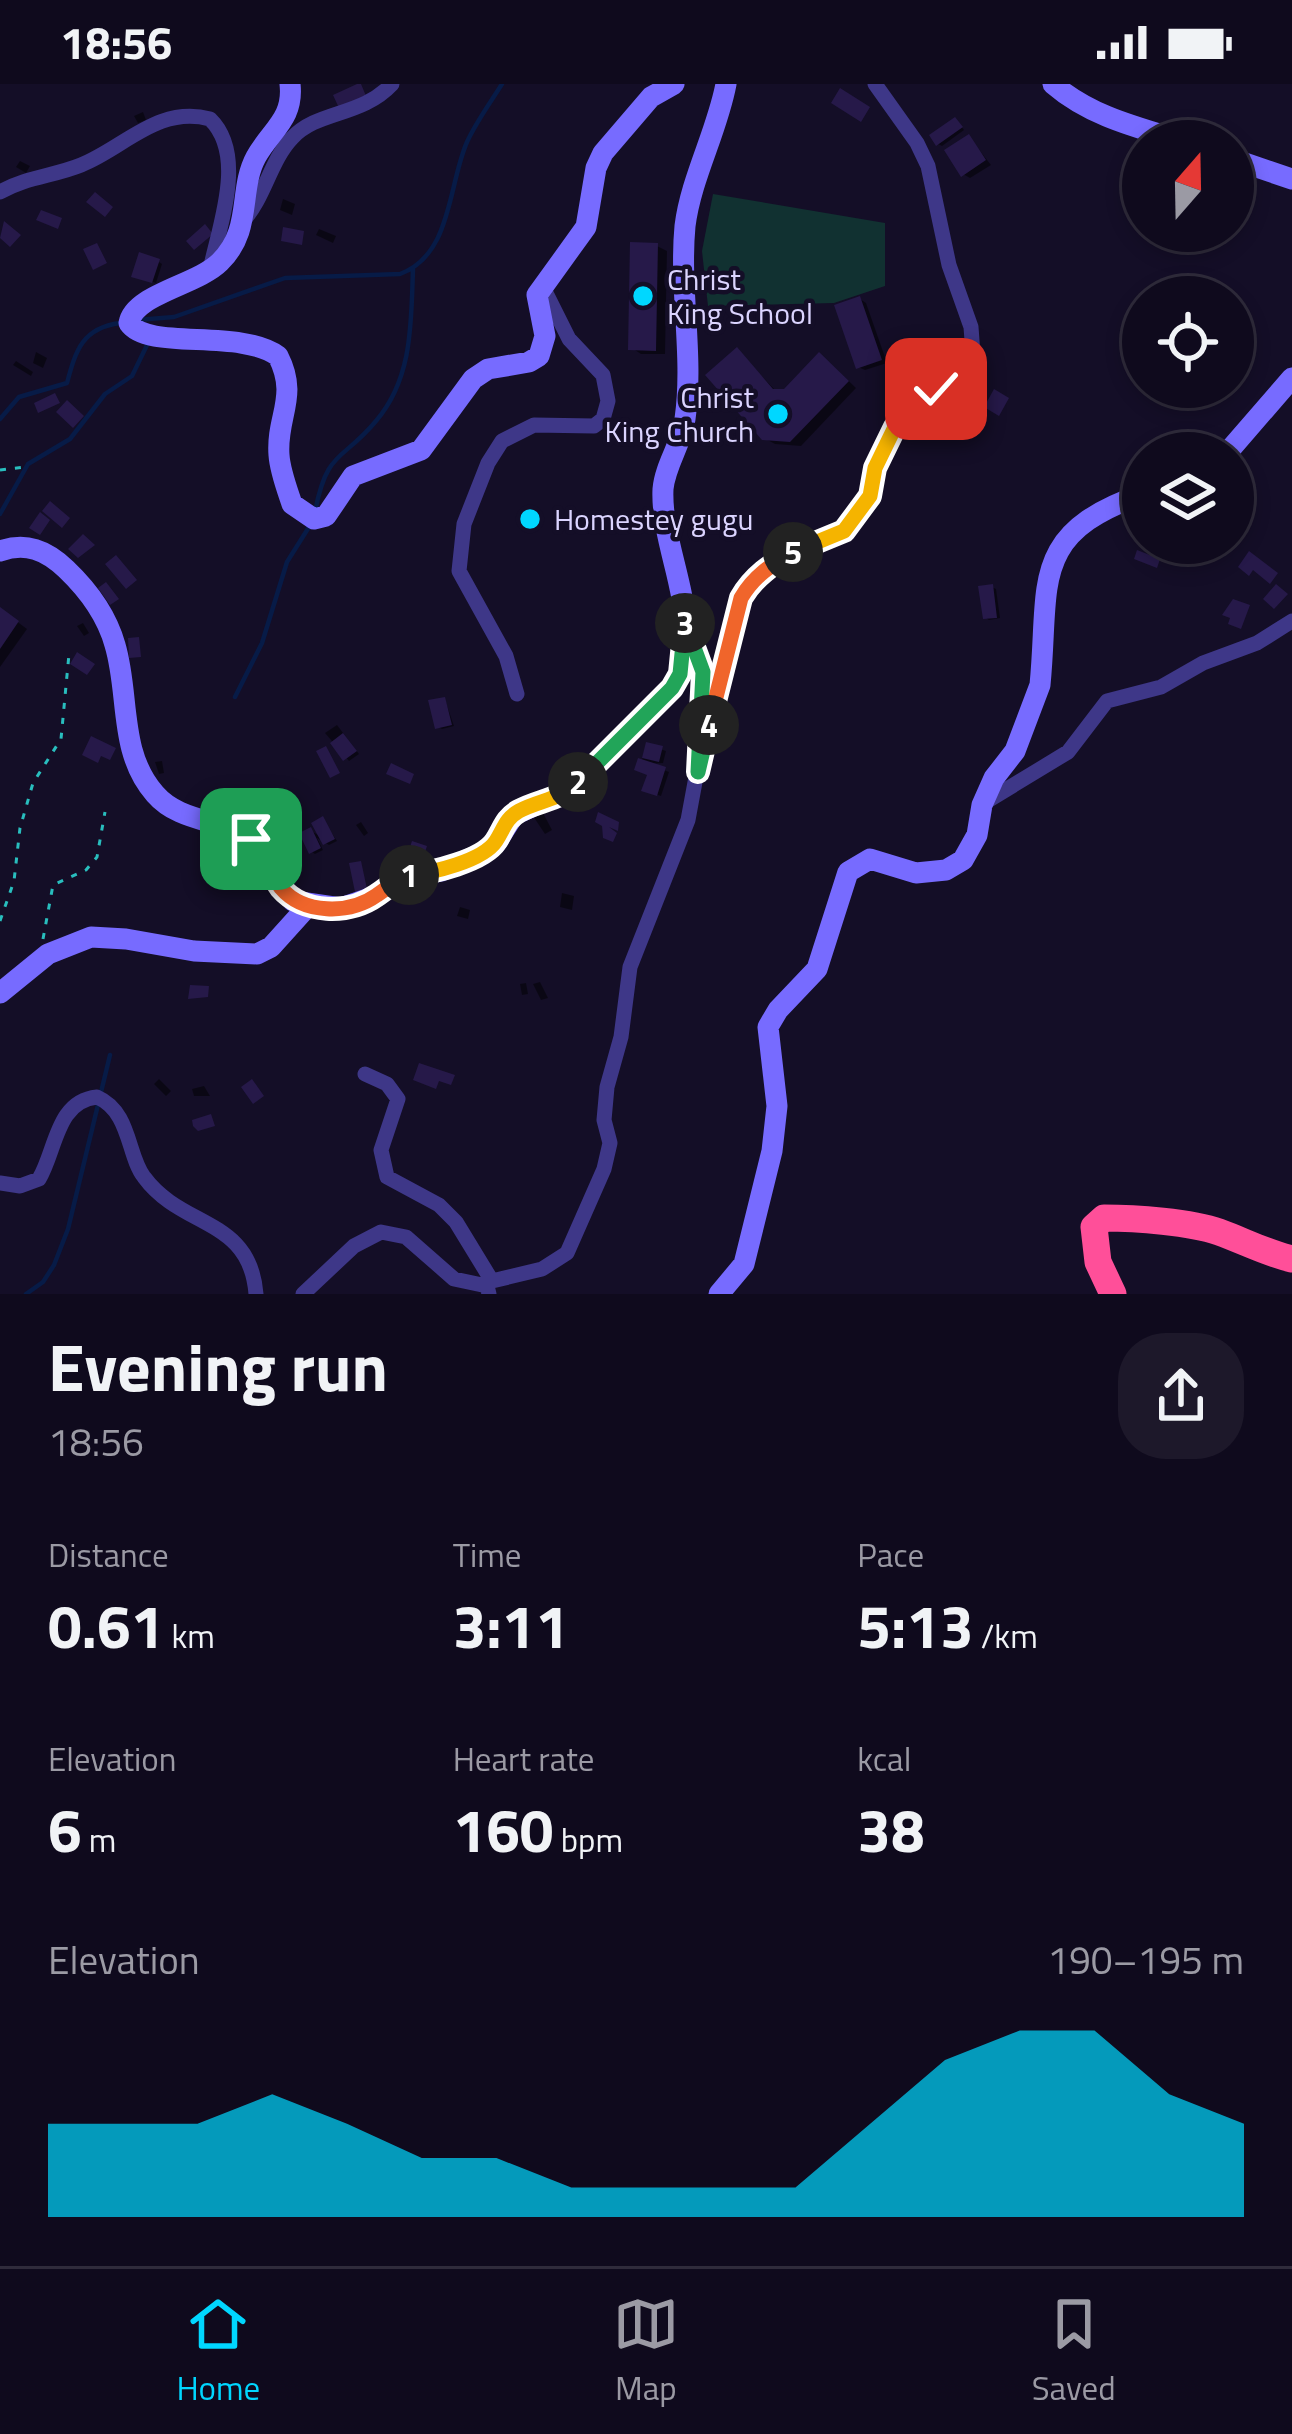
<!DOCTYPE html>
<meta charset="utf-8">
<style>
:root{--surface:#0f0a1d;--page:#1d182a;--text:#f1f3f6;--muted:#9b9aa4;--line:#2f2b3b;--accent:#00d7ff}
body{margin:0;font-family:"Titillium Web",sans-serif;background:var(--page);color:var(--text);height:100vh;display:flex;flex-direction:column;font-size:45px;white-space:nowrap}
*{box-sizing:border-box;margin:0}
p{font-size:39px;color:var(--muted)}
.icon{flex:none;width:66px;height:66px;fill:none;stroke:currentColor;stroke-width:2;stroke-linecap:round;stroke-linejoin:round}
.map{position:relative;height:1210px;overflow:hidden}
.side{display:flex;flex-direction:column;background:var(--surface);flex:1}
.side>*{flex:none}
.needle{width:78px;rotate:20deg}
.buttons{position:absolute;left:1122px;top:36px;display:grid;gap:24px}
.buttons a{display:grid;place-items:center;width:132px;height:132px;border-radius:50%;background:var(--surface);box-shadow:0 6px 18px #0003,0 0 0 3px var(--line);font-size:60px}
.pin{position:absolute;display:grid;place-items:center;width:102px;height:102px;color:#fff;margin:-51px;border-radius:24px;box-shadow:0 6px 18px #0006}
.km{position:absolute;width:60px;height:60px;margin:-30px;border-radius:50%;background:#222;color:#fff;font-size:33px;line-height:60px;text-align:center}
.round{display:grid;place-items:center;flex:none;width:126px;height:126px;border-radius:48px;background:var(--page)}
.headline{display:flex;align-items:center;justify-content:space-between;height:204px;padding:0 48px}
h1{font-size:66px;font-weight:700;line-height:90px}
.metrics{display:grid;grid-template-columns:repeat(3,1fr);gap:18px;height:204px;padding:12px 48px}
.metrics div{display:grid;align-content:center}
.metrics b{font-size:60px;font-weight:700}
.metrics small{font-size:33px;font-weight:400}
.metrics p{font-size:33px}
.chart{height:336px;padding:24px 48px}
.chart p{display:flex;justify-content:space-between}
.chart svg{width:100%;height:216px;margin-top:12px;fill:var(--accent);opacity:.7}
.status{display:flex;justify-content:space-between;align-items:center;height:84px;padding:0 60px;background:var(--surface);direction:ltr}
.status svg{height:33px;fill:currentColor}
.tabs{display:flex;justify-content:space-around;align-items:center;height:168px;border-top:3px solid var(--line);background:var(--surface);font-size:33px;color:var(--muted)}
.tabs a{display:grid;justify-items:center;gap:6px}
.tabs .active{color:var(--accent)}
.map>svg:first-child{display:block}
.green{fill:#113131}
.shadow{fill:#0007}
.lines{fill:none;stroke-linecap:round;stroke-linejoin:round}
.stream{stroke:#071b47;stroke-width:4.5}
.building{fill:#261949}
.path{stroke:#29bebe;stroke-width:3;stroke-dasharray:6 9;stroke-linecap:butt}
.street{stroke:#3e3788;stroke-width:15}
.secondary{stroke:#776bff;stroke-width:21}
.highway{stroke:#ff4f99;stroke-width:27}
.split-1-casing{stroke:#fff;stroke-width:24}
.split-2-casing{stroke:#fff;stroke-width:24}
.split-3-casing{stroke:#fff;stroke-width:24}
.split-4-casing{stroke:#fff;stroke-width:24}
.split-5-casing{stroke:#fff;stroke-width:24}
.split-6-casing{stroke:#fff;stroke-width:24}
.split-1{stroke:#f0652b;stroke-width:15}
.split-2{stroke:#f5b400;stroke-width:15}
.split-3{stroke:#22a559;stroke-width:15}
.split-4{stroke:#22a559;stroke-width:15}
.split-5{stroke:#f0652b;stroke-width:15}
.split-6{stroke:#f5b400;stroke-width:15}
.poi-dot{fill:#00d7ff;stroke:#140e27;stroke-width:4.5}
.labels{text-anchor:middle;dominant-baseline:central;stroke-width:9;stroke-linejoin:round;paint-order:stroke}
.poi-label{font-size:30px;fill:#dbd4ff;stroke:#140e27;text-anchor:start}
</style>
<div class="status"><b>18:56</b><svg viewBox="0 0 49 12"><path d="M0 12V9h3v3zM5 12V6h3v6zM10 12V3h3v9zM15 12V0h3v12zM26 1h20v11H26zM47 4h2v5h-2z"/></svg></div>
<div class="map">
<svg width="1292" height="1210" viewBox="0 0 1292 1210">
<rect width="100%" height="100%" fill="#140e27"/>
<path class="green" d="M713,110L885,139V202L834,219L708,222L702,167Z"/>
<path class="shadow" d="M143,28L146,36L138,39L134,32Z
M959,39L964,46L942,62L938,60Z
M969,53L991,81L970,94L963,90Z
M20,77L30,82L26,89L16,83Z
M283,115L295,120L292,131L280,126Z
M319,145L336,152L333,159L316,151Z
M657,162L667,167L665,270H641L632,264Z
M159,178L162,180L156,199L138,193Z
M860,215L866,219L887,279L865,286L858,283Z
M737,267L777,308H785L829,278L856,304L801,362L775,360L764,354Z
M36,268L47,274L43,284L33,279Z
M16,277L33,288L31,292L13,281Z
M954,319L959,327L940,340L945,347L942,349L928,332Z
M992,503L996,505L1000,534L989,536L985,533Z
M0,525L27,545L0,583Z
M83,539L89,549L84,552L77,542Z
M445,616L454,642L442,645L438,643Z
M337,641L359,670L349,677L325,649Z
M648,661L666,667L663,679L647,680L669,688L661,712L649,708L650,690L638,685Z
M162,677L164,689L159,690L155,678Z
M542,727L552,746L545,750L531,729Z
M323,736L337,757L329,761L317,754L323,766L315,770L312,768L311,747L322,753Z
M361,738L368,749L364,752L356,741Z
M234,755L259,766L256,775L230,764Z
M562,809L574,812L572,826L560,823Z
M460,823L470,826L468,835L457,832Z
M540,898L548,914L541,916L533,900Z
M526,899L528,910L522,911L520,900Z
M159,995L171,1007L166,1012L154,1000Z
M204,1002L210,1012H194L192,1005Z"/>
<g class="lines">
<path class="stream" d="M137,236L174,233L285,194L400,190C452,171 448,101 467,58C476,38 490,19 502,0
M0,335L19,313L67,299C76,265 83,244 120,239
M315,428C327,365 342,378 376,337C413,294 411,238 413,185
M0,430L28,380L70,355L105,310L132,292L148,259
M235,613L262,559L287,478L309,443
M26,1210L43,1198L54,1181L68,1145L110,971"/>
</g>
<path class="building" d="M357,0H361L366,12L339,24L333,11Z
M840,4L870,23L861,38L831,19Z
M955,33L963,43L936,62L929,51Z
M969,50L986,76L961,93L944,66Z
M95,108L113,123L105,133L86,118Z
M41,126L62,134L58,145L36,136Z
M4,137L21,151L10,163L0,154Z
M205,140L213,150L194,166L186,157Z
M283,143L304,147L302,161L281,157Z
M630,158L658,159L656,267L628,266Z
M97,159L107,179L93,186L83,165Z
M139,168L160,175L152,199L131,193Z
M860,212L882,276L856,285L834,221Z
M737,263L773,305H784L819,268L849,297L790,358L762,356L705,291Z
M994,305L1009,314L999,332L984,323Z
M55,309L60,319L38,329L34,319Z
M950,313L958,324L939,337L944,344L936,349L924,331Z
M67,316L84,332L73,344L56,328Z
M50,417L70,434L62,444L42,427Z
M40,428L50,436L40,451L29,444Z
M83,450L95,461L78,474L68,465Z
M1137,466L1160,475L1157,484L1134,475Z
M1249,467L1278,489L1270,500L1253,486L1249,492L1238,483Z
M116,471L137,496L126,505L105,480Z
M106,498L119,515L110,521L98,504Z
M993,500L997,534L983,535L978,502Z
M1276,500L1288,510L1274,525L1263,515Z
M1233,515L1250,521L1241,545L1228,540L1230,534L1222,531Z
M0,523L19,537L0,565Z
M139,553L141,573L129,574L128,554Z
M77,568L95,580L87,591L70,580Z
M445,613L452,641L435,645L428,616Z
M343,649L357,667L343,677L330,659Z
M91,652L116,664L110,676L101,672L98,679L82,671Z
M646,658L663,662L659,678L642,674Z
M326,662L340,689L330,694L316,667Z
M638,674L666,683L657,712L641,707L647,691L634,686Z
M391,679L414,690L410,700L386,690Z
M598,728L619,738L618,747L609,743L617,749L613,758L603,754L602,742L595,738Z
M323,732L335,755L323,761L311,739Z
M311,743L321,764L309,770L299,749Z
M412,757L427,762L419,786L404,781Z
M361,777L367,805L355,808L349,779Z
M190,901L209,902L208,913L188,915Z
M419,979L455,991L451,1001L439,997L436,1005L413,996Z
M252,995L264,1012L253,1020L241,1003Z
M211,1030L215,1042L198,1047L193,1042L192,1036Z"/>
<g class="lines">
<path class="path" d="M0,386L26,383
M0,837L14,797L20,744L33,699L61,655L69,570
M43,855L53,801L86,786L97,773L105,728"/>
<path class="street" d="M0,108C26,93 54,92 81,81C124,64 158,21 210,35C247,71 219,142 210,186
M243,137C265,113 270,77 292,54C318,26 361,33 392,0
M687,541L702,588L698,658
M517,610L506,572L459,487L464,440L488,379L502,357L534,341L594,342L603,335L608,317L603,291L569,255L543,203
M698,688L731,552L741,514L750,498L793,468L844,447L870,412L875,384L895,343L919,318L961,289L973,270L971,243L949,181L928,82L917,59L875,0
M984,719L1068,668L1107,617L1161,603L1203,579L1257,559L1292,537
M365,990L387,1000L398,1015L381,1066L387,1093L439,1121L456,1138L492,1197
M0,1099L20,1102L39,1095C56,1067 56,1017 97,1013C131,1028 127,1071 144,1093C182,1145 250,1133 256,1210
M303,1210L354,1162L381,1148L406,1153L454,1195L487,1202
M489,1210L487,1202L492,1197L542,1185L567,1169L604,1085L610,1059L604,1036L607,1003L621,953L630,883L688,736L698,682"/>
<path class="secondary" d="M290,0C294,35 271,46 256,73C238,106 253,146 220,178C197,201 134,210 129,239C148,267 239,244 278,272C299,313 276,332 279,371C280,387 287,405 292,420L314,435L326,432L353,392L421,366L473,295L488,285L529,278L539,272L545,252L537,211L586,143L596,84L603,69L651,13L674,0
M1053,0C1090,32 1136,43 1182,57
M1233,75L1292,95
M1227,369L1292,294
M0,467C26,458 46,466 66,485C88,506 107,532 115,561C130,611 118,668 155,710C181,740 223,734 253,757C264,765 280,802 293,817L341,824L376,812L395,796L441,787L483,769L496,759L514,731L571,705L672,604C709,539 660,470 663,405C665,381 682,359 685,335C694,272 679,206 685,142C691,94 717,48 726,0
M0,909L48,870L91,853L126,855L194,867L257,870L271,863L308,822
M719,1210L744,1180L772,1067L777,1022L768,943L778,926L817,885L848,788L870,775L916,789L946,786L963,776L977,751L982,721L994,694L1015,667L1040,601C1050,499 1028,450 1143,410"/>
<path class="highway" d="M1113,1210L1098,1178L1094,1143L1104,1134C1135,1134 1191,1138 1219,1148C1244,1157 1266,1169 1292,1175"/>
</g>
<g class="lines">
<defs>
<path id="split-1" d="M251,755C265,770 269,788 281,804C303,830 349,831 377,811C389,803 395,796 409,791"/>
<path id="split-2" d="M409,791C432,789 483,777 496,757C504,745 505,735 519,727C539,716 561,716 578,698"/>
<path id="split-3" d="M578,698L672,604L680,590L685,539"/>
<path id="split-4" d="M685,539L703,588L698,688L709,641"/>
<path id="split-5" d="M709,641L741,514C754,492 771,481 793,468"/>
<path id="split-6" d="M793,468L844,447L870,412L875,384L895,343L936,305"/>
</defs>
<use href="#split-1" class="split-1-casing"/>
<use href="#split-2" class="split-2-casing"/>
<use href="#split-3" class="split-3-casing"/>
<use href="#split-4" class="split-4-casing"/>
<use href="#split-5" class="split-5-casing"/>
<use href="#split-6" class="split-6-casing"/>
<use href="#split-1" class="split-1"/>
<use href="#split-2" class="split-2"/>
<use href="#split-3" class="split-3"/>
<use href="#split-4" class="split-4"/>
<use href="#split-5" class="split-5"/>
<use href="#split-6" class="split-6"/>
</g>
<g class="poi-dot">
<circle cx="643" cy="212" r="12"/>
<circle cx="778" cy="330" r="12"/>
<circle cx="530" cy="435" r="12"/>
</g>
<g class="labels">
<g class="poi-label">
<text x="667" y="195">Christ<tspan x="667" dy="34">King School</tspan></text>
<text x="754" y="313" text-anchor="end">Christ<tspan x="754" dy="34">King Church</tspan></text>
<text x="554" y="435">Homestey gugu</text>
</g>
</g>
</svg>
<div class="buttons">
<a><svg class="needle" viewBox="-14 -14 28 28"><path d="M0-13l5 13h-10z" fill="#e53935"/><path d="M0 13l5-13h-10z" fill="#9b9aa4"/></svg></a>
<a><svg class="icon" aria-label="locate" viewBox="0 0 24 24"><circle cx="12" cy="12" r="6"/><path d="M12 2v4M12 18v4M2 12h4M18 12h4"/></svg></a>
<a><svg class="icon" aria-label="layers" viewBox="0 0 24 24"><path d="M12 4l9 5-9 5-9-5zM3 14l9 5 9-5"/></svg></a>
</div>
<div class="pin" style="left:251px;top:755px;background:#1e9e55"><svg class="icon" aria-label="arrive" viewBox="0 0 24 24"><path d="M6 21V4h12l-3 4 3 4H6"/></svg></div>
<div class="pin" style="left:936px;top:305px;background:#d93025"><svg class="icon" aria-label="check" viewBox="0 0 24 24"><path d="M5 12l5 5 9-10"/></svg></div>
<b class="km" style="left:409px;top:791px">1</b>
<b class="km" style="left:578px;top:698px">2</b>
<b class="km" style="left:685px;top:539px">3</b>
<b class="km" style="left:709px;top:641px">4</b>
<b class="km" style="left:793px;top:468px">5</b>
</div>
<section class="side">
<div class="headline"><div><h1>Evening run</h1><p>18:56</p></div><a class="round"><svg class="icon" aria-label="share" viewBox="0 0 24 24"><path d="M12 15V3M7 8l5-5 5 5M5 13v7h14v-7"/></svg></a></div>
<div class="metrics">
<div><p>Distance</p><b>0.61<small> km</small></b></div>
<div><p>Time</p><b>3:11</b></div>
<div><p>Pace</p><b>5:13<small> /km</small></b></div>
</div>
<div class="metrics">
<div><p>Elevation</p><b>6<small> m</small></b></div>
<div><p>Heart rate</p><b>160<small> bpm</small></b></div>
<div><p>kcal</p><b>38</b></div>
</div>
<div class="chart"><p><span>Elevation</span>190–195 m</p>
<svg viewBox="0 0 160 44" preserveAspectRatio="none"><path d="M0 44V25L10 25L20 25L30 19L40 25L50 32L60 32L70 38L80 38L90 38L100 38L110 25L120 12L130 6L140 6L150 19L160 25V44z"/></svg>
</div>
</section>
<nav class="tabs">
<a class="active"><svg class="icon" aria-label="home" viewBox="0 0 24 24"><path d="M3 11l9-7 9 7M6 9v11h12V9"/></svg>Home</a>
<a><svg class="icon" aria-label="map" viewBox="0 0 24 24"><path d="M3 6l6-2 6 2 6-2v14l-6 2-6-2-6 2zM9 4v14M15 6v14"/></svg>Map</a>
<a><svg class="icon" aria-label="saved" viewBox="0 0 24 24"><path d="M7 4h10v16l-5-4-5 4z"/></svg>Saved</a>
</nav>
